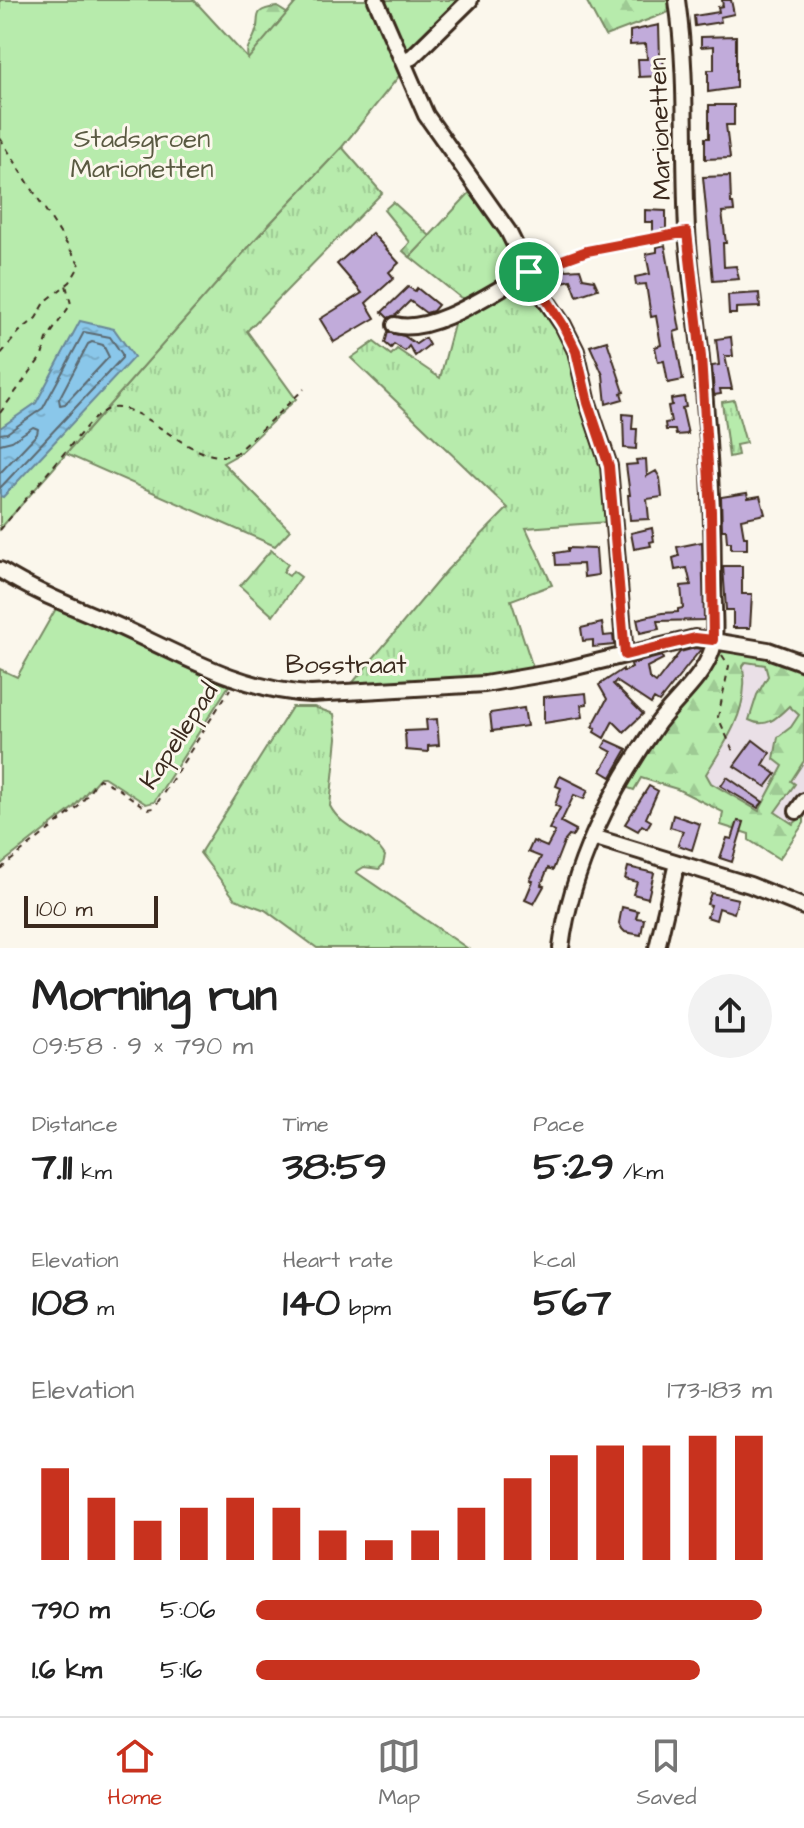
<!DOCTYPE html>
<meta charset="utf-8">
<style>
:root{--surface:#fff;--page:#f2f2f2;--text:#222;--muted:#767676;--line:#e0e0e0;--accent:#c8321e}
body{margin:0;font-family:"Architects Daughter",sans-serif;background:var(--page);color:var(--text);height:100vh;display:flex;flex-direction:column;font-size:30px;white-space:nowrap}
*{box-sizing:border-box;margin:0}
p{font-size:26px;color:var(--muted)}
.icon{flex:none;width:44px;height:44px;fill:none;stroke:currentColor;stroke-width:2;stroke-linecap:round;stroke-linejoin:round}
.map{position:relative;height:948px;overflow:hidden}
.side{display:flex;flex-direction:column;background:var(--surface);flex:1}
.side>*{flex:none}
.scale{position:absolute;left:24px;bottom:20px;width:134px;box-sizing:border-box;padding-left:8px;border:4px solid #3b2a1e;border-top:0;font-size:22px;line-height:28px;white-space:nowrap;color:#3b2a1e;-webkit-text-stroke:6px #fbf7ec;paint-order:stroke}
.pin{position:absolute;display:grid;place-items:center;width:68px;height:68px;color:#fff;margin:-34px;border:4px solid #fff;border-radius:50%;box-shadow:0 2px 8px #0007}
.round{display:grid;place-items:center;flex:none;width:84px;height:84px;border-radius:42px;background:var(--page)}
.overview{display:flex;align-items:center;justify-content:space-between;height:136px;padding:0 32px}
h1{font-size:44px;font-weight:800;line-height:60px}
.metrics{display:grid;grid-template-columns:repeat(3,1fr);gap:12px;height:136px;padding:8px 32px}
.metrics div{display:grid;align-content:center}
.metrics b{font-size:40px;font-weight:800}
.metrics small{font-size:22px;font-weight:400}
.metrics p{font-size:22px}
.chart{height:224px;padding:16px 32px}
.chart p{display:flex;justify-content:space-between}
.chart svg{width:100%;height:144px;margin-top:8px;stroke:var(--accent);stroke-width:6}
ul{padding:0 32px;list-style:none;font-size:26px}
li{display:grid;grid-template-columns:128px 96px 1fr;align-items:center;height:60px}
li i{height:20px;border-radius:10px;background:var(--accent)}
.tabs{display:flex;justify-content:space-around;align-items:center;height:112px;border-top:2px solid var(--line);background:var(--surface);font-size:22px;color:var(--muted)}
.tabs a{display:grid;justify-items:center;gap:4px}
.tabs .selected{color:var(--accent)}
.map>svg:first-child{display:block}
.built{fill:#eae0e7}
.grass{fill:url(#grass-tufts);stroke:#798a65;stroke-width:2}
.forest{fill:url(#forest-firs);stroke:#798a65;stroke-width:2;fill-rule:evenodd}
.park{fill:#b7ebac;stroke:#798a65;stroke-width:2}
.water{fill:url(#water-ripples);stroke:#6a8898;stroke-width:2}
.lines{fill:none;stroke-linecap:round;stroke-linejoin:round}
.shore{stroke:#5b6970;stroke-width:2}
.building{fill:#c1abda;stroke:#3b2a1e;stroke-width:2}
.minor-casing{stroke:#3b2a1e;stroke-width:20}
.path{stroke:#3b2a1e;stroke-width:2;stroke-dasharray:6 6;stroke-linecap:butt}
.minor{stroke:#fbf7ec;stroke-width:14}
.route-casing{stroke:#fff;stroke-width:16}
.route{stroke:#c8321e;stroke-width:10}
.labels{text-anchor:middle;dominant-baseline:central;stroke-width:6;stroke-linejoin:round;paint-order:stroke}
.street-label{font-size:26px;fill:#3b2a1e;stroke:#fbf7ec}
.park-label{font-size:26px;fill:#5a5a42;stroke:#fbf7ec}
</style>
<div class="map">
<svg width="804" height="948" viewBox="0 0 804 948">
<defs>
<pattern id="grass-tufts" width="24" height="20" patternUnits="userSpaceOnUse" patternTransform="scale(2)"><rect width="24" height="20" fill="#b7ebac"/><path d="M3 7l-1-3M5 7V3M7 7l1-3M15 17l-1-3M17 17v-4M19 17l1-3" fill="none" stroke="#9eca94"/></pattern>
<pattern id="forest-firs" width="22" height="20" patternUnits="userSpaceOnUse" patternTransform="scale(2)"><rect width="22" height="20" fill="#b7ebac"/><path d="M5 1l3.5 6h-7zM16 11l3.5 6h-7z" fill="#9eca94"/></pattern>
<pattern id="water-ripples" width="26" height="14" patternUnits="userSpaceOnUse" patternTransform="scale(2)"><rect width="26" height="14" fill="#8ac7ea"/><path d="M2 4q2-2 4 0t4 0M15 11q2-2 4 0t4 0" fill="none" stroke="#78abc8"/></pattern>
</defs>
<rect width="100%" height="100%" fill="#fbf7ec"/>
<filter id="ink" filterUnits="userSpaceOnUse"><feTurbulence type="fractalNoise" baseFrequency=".0125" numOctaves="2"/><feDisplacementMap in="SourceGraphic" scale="16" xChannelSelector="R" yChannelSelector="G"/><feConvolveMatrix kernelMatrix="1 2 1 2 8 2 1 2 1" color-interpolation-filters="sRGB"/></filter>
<g filter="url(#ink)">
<path class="built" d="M720,651L804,666V823L779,859L749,840V834L721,825L723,812L677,789L666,788Z"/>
<path class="grass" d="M342,147L382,193L247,331L296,399L239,454L223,463L290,530L275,546L66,454L260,234Z
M474,188L499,222L521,270L468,300L460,297L410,257Z
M530,285L568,339L604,470L608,522L526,528L552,585L511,600L534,671L487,678L349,687L447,570L508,508L351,358L374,342L391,355L397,349L440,378L457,313L511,286L525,294Z
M734,400L746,443L736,445L738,455L729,457L722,402Z
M271,550L288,564L283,572L289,576L293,571L301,577L273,616L240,586Z
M292,707H314L334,714L337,738L330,806C342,830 372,833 385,856L383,865L379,869L364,867L356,872L467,948H317L265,910L235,899L200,853Z"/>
<path class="forest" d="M586,0H673L674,10L605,36Z
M277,7L288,14L248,60C245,45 251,46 255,34C262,18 249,10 277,7Z
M393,202L430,236L410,257L403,251L410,242L384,210Z
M734,650L766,651L804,666V761L791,781L795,784L775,812L793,824L804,815V823L779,859L749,840V834L721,825L723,812L677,789L641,778L634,790L625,787L634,768L717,654L723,651ZM746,662L765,665L768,676L757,695L749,720C766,729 777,718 789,706L799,715L791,727L778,737L774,759L783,766L759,811L711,783L706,774C723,746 743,719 744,686C745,679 743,673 743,666Z"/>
<path class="park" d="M0,0H194L248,59L298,0H463L415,50L400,75L342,147L260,234L0,529Z
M58,605L230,684L154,802L146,804L104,777H100L73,808L0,865V669L17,677Z"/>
<path class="water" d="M80,321L114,329L134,357L3,497L0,496V428L36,403Z"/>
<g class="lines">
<path class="shore" d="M92,342L103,345L109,357L65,404L60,405L59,399L88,344Z
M0,434L7,433L43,408L84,332L110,337L122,354V358L0,488
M0,444L12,441L33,427L38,429L37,434L0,473"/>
</g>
<path class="building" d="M722,0H731L734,14L720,17L721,22L695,26L694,16L719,12L718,7L723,6Z
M659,25L660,58H663L664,70H661V76L639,77L638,59H647L646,44L630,45V31Z
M736,36V88L708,92V70H714V46L701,47V37Z
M709,105H734V125H726L730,158L705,159V138H709Z
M730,176L731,203H733L734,211L722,212L726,243H723L724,267L736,266L739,279L713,281L703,177Z
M645,210L666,211V229H662V233H653V222H645Z
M372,233L399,263L389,272L394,278L366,303L375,318L334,342L320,319L362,293L337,264Z
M665,245L680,330L674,332L683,380L668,383L664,361L658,362L655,347L661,345L656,316L651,317L646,284L636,285L635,277L650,274L646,254L657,252V247Z
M564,265L566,270L580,269L583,278L594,280L598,289L577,296L571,280L563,282L562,277L554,279L551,269Z
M408,287L415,291L417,288L438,305L433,311L426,313L410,301L396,315L388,318L382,312Z
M759,293L760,307L736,308V314H729L728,295Z
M388,332L404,336L416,344L425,338L429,345L415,356L409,346L405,351L394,344L391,348L385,343Z
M731,337L733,356H725L732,389H720L721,394L714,395L712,366L719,365L716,339Z
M607,341L624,392L621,393L623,399L606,404L603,375L590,346Z
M684,397L686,407L682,408L688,434L676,435L675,430H666L665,423L671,422L668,406L672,405L671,399Z
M623,414L633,415L632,429H637L636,449L624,448Z
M646,459L647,476L656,471L660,478L662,497L647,499L649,519L630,520L628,495H630L626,465L637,464L636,460Z
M747,493L748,498L760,496L765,514L741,519L744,537H747V549H731V542H727L726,530H722L721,497Z
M652,528L654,541L650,542L651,546L634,549L631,533Z
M702,542L704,620L657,621L659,629L640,633L637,619L662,613L678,612V609L683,608L681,586L691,585L687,568L675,570L673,558L679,556L677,547Z
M568,548L596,549L598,575L584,577L583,564L556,565L555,553L568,551Z
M723,566H742V594H752L750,628H733V610H726Z
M602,623L604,636L613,635L614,645L593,647V640L583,641L581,628Z
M695,648L701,649L659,702L654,699L651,704L616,681L613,684L643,714L624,732L613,721L604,738L594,732L596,728L592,727L607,699L599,685L623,669V672L632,668L631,664L662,656L663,659L647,667L649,678L656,683L680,652Z
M586,693L587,704L581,705L583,717L544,723V697Z
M524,708L527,726L492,731L490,713Z
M437,719L439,745L428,746V752L406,750L405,731L427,730L426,720Z
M607,740L627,749L611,777L601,771L612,752L603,747Z
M753,740L770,753L763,765L776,774L766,787L734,766Z
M560,776L588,790L584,799L574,795L561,822L576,830L572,837L569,836L564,842L553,870L548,868L541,885L544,886L534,904L525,900L533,881L530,880L541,857L528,852L533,841L547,847L555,832L549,829L560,808L555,805L561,788L556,786Z
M727,777L763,802L758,808L721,786Z
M649,786L658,791L646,818L651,821L647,828L642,825L638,831L625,824Z
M673,815L700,824L692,850L678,845L683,831L670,827Z
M738,821L744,822L732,862L720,858L727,838L732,839Z
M628,867L654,873L648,898L633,894L637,882L625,879Z
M711,893L738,899L734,913L719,908L716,920L707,917L711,905L707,904Z
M622,907L638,911L636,918L644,919L641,935L625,932L622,929L619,923Z"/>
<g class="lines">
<defs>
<path id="minor" d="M376,0L426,115L508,231L533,281L563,325L576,351L588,403L609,466L625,655
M403,61L412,57L470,0
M395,325C433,335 495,290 529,272
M0,570C36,593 77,608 116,625C178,653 242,691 311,694L485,684L555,672L695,638L768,650L804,663
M797,811L804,801
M593,837L750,885L804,907
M561,948C571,868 611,789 658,723C675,700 703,678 712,650C717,635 713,601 713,584C713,508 708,425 700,349C696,309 689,269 687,229C683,153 688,76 677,0
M657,948L677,863"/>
</defs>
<use href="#minor" class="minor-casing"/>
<path class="path" d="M0,138L80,265L70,282L46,301L36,318L19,332L0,355
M541,267L587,251L674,234
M0,413L42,356L47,339L71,304L66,285
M0,530L91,421C97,417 104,409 112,408C146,403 196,471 236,453L304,389
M722,655L729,666L718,717L733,751
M0,869L79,806L99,779L116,787L147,809L154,808L230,689"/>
<use href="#minor" class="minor"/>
</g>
</g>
<g class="lines" filter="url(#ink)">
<defs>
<path id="route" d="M687,232L701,357L711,511L713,640L695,638L625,655L609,466L588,403L576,351L563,325L529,272L587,251Z"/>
</defs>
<use href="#route" class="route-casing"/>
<use href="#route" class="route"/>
</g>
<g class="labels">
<g class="street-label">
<text transform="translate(660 129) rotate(-92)">Marionetten</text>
<text x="346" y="665">Bosstraat</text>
<text transform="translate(179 736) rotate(-57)">Kapellepad</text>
</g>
<g class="park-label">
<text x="142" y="139">Stadsgroen<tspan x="142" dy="30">Marionetten</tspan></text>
</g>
</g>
</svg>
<div class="scale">100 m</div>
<div class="pin" style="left:529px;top:272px;background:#1e9e55"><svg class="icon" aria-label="arrive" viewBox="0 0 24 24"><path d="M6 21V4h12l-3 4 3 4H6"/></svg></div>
</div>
<section class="side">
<div class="overview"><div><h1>Morning run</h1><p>09:58 · 9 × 790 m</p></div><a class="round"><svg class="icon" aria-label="share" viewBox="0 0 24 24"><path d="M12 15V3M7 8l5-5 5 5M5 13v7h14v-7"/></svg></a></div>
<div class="metrics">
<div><p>Distance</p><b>7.11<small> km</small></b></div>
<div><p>Time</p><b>38:59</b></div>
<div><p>Pace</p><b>5:29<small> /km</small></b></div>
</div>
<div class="metrics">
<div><p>Elevation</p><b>108<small> m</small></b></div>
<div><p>Heart rate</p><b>140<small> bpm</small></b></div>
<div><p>kcal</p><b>567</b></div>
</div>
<div class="chart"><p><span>Elevation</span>173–183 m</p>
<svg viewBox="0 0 160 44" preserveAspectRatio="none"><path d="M5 44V16M15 44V25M25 44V32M35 44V28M45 44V25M55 44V28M65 44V35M75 44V38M85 44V35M95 44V28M105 44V19M115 44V12M125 44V9M135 44V9M145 44V6M155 44V6"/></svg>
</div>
<ul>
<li><b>790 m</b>5:06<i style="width:98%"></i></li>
<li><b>1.6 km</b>5:16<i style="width:86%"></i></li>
</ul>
</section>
<nav class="tabs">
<a class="selected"><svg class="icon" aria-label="home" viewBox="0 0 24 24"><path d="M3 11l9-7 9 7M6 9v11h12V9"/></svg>Home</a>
<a><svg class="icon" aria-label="map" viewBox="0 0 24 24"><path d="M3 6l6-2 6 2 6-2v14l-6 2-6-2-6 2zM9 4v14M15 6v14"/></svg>Map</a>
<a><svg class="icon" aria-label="saved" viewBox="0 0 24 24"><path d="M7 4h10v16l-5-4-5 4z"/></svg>Saved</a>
</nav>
